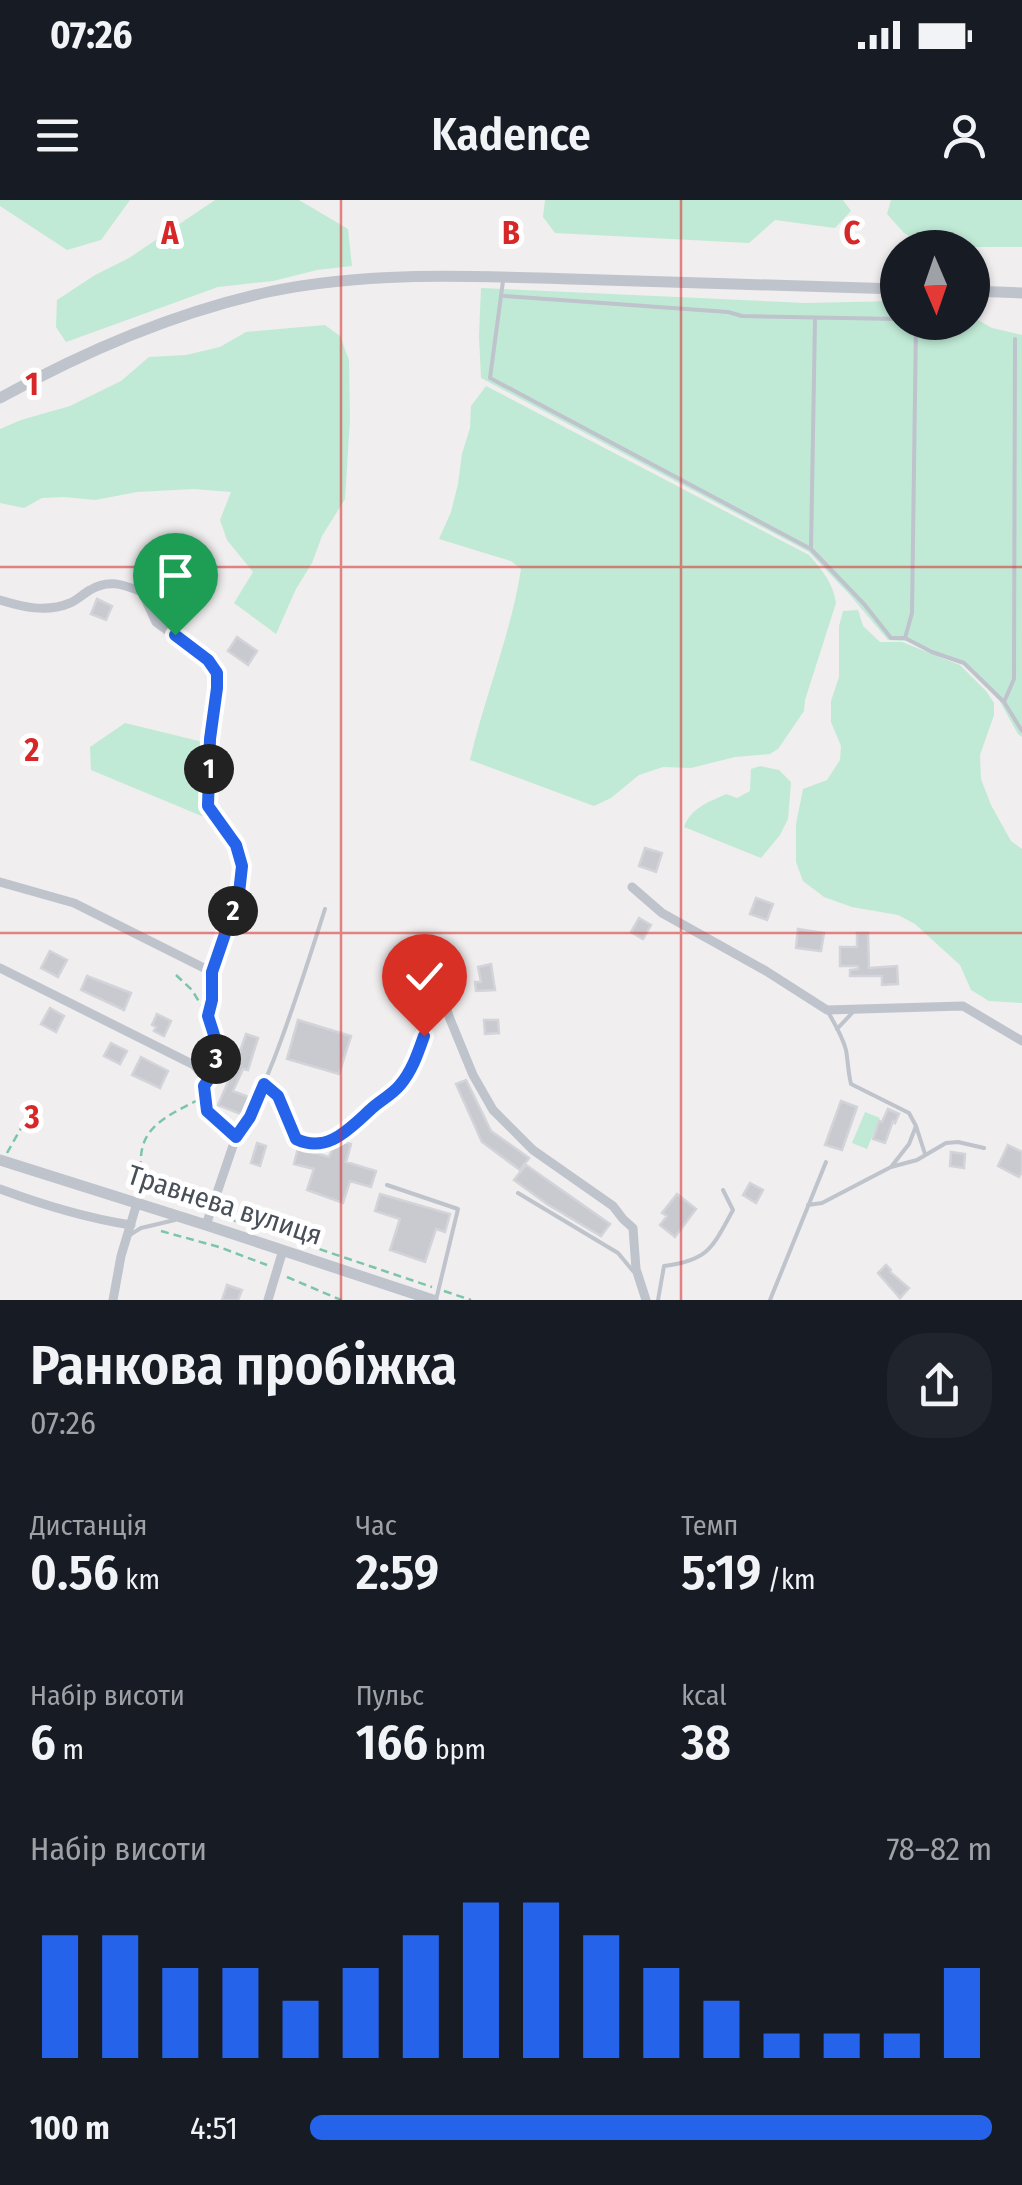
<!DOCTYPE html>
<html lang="uk">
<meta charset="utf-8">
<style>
:root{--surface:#171b24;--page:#20242c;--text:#f1f3f6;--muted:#9ea1a6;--accent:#2563eb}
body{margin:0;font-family:"Fira Sans Condensed",sans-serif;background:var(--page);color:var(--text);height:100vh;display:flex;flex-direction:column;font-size:38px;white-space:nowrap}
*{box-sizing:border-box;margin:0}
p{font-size:32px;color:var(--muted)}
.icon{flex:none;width:55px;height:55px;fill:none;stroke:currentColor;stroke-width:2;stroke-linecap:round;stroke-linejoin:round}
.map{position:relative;height:1100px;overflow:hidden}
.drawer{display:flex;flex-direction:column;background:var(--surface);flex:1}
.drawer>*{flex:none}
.needle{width:65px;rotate:178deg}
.fabs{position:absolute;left:880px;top:30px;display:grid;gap:20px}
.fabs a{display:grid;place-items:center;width:110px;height:110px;border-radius:50%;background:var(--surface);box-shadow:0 2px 8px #0004;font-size:50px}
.pin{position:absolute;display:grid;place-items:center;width:85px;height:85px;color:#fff;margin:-102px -42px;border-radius:50% 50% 50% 0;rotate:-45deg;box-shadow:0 0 10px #0007}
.pin .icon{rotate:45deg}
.km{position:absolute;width:50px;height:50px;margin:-25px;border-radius:50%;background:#222;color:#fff;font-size:28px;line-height:50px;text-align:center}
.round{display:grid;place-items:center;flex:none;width:105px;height:105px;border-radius:40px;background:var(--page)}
.summary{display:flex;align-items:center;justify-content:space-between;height:170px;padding:0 30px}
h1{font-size:55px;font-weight:600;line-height:75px}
.figures{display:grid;grid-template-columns:repeat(3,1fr);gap:15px;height:170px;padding:10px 30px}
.figures div{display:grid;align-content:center}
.figures b{font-size:50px;font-weight:600}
.figures small{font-size:28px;font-weight:400}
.figures p{font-size:28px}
.chart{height:280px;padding:20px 30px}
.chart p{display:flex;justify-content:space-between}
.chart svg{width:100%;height:180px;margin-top:10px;stroke:var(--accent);stroke-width:6}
ul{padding:0 30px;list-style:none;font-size:32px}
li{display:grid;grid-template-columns:160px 120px 1fr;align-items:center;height:75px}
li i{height:25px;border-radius:12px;background:var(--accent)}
.status{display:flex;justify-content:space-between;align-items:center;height:70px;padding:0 50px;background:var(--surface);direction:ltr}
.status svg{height:28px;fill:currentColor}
header{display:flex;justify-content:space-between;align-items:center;height:130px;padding:0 30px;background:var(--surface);font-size:45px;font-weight:600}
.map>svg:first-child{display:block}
.green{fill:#c0ead6}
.building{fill:#c9cad0;stroke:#d3d4d9;stroke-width:2.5}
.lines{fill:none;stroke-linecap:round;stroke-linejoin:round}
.path{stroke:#7cc4ab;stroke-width:2.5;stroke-dasharray:8 5;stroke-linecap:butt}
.service{stroke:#bec3cc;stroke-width:4}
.minor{stroke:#bec3cc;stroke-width:9}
.tertiary{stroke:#bec3cc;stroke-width:11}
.route-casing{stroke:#fff;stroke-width:20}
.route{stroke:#2563eb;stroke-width:12}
.grid{fill:none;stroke:#d62828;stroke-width:2.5;stroke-opacity:0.55}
.labels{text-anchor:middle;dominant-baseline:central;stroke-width:10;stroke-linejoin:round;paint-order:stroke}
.street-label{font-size:28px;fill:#484f59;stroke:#fff}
.grid-label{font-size:32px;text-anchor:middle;font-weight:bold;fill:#d62828;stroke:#fff;stroke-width:10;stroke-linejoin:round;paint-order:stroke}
</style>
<div class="status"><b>07:26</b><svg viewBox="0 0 49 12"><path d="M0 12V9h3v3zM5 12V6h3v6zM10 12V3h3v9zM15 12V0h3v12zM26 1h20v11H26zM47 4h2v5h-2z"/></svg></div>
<header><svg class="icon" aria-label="menu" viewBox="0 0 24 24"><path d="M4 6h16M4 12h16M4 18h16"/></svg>Kadence<svg class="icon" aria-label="person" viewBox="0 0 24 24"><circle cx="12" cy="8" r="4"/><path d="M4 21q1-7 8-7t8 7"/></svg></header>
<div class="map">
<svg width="1022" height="1100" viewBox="0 0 1022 1100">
<rect width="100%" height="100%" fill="#f0eeee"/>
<path class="green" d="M0,0H130L101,40L67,50L0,6Z
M215,0H299L348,29L352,66L317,70L273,81L218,87L66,142L56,127L57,100L95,75L129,58Z
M545,0H843L851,11L835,28L775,20L749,43L555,33L543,17Z
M891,0H1022V47H928L904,33L887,14Z
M481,88L805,103L897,101L898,122H972L973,117L992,128L1022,135V537L1018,534L999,500L963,464L907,441L888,440L849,394L809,352L481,178L479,136Z
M325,125L340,136L349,160L350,219L345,299L322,336L312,363L296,389L276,434L234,403L253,372L227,340L220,320L231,292L193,289L137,292L95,300L64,297L42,298L24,308L0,303V229L21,220L70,206L121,181L149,157L186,155L220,147L246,132Z
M486,186L809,355C823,371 833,383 836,403L805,500L804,511L778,549L770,554L735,557L691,568L663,567L639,575L611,598L594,606L470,560C485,495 511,434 521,369L511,361L439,339L451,312L458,284L462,254L470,228L471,206Z
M858,410L863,426L880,442H902L960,465L986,491L994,503V515L980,555L981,579L991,605L1011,641L1022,649V803L989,801L971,790L960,765L915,724L898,715L852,707L824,697L803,681L796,662V624L803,589L827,580L840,560L841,546L831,522V501L839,477V426L843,411Z
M125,523L203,542L204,617L91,570L90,547Z
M760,566L779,570L791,582L788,619L780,635L761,658L684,627C692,607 707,603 726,594L737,598L750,591L751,569Z
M865,912L880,918L867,949L852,943Z"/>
<path class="building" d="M194,364L214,377L202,395L182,382Z
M97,399L112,406L106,420L91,414Z
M237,437L257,451L248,465L228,451Z
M645,648L662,653L656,672L639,666Z
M756,698L773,704L767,720L750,714Z
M639,718L651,725L643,739L631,732Z
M798,729L824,733L821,751L796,748Z
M857,733H868L869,768L897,766L898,784L882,785V776H850V770L858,769V766H840V747H857Z
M50,751L67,760L58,777L41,768Z
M491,764L495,790L476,791L475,782H481L478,767Z
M87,776L131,793L124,810L81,790Z
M50,808L64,816L56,832L41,824Z
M157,814L171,821L164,836L154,831L156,827L152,825Z
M298,820L351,836L339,874L287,859Z
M484,820H498L499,833L485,834Z
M246,834L258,838L248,870L243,869L233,891L251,898L243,915L218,905L235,866Z
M111,843L127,851L120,864L104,856Z
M141,857L168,871L160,888L132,875Z
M466,880L491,931L529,958L520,970L482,942L456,884Z
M841,901L857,907L842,950L825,945Z
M888,909L899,914L895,923L893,921L885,943L873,939L879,921L882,922Z
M341,941L351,944L346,962L376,971L371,987L350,981L343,1003L307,990L314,969L294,964L298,948L329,957L334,945Z
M257,943L266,946L260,966L251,963Z
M1008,945L1022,952V972L1019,977L998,966Z
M951,952L965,954L964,968L950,966Z
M526,965L610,1024L601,1036L547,1004L514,980Z
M750,983L763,990L756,1003L743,995Z
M380,994L450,1014L445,1032L436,1029L425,1062L390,1050L400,1019L375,1011Z
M677,994L696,1009L675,1037L660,1025L667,1016L662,1013Z
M886,1065L891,1070L890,1072L909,1088L900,1098L878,1073Z
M227,1085L242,1090L238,1100H222Z"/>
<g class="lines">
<path class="path" d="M176,775L192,790L207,815
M212,779V800L208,816L215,838L216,857L212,874
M7,953L24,923
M144,995C134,938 145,926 196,901
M221,1016L432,1087
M161,1031L219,1047L267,1065
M287,1077L341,1100
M444,1091L471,1100"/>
<path class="service" d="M503,81L490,178L811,349L864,404L891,438H905L932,452L964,463L1004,502L1022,531
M504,96L728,112L742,116L898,119
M972,106L979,102L984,96
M811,349L815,119
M905,438L912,413L916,123
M1004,502L1014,479L1015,139
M837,829L853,812
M264,884L278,896L296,939C329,954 349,928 371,909C386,896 401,887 411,869C421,850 425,829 429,808
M916,926L925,954
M236,937C253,912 263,886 274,859C293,810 309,759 325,709
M891,967L917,960L946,943L958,942L984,948
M387,985L458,1009L436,1100
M518,993L618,1053L633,1071
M808,1005L822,1003L891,967L909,944L916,926L909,913L851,884C848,872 848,861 846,850C842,835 834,823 827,810
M128,1036L141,1028L175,1020
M658,1100L664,1066C709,1060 712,1048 733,1010L723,990
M770,1100L826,962"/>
<path class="minor" d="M0,400C23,407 46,413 70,403C77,400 83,394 90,390C108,379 123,384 142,392L156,422L208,460L217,473V488L210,539L208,606L236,645L242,666L239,693L212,772L74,703L0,682
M632,687L662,713L766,771L827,810L963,806L1022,841
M432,766L450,819L473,875L493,910L533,950L613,1006L623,1019L633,1028L636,1069L646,1100
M0,768L194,865L204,877L207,911L236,937L206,1025
M0,989C43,1005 85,1018 131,1025
M113,1100L121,1056L137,1003
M268,1100L283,1050"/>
<path class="tertiary" d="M972,91L1022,93
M0,198C85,151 173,113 268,92C367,71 470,76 571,79C680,82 789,86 898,89
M0,960L206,1025L433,1100"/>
</g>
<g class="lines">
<defs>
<path id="route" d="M175,435L208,460L217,473V488L210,539L208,606L236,645L242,666L239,693L212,772V800L208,816L215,838L216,857L213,873L204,886L207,911L236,937L250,917L264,884L278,896L296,939C327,954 349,929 370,910C379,901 392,895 400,885C412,871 418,853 424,836"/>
</defs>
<use href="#route" class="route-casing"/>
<use href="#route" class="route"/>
</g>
<path class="grid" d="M341,0V1100M681,0V1100M0,367H1022M0,733H1022"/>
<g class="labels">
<g class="street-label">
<text transform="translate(225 1005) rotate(18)">Травнева вулиця</text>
</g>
</g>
<g class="grid-label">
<text x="170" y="44">A</text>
<text x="511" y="44">B</text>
<text x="852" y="44">C</text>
<text x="32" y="195">1</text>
<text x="32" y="561">2</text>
<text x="32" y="928">3</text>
</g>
</svg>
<div class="fabs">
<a><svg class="needle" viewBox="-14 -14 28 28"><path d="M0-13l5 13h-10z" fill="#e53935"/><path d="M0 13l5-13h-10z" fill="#9ea1a6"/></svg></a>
</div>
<div class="pin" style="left:175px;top:435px;background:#1e9e55"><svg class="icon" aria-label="arrive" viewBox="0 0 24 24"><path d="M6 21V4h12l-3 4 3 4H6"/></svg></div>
<div class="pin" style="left:424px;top:836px;background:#d93025"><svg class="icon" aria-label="check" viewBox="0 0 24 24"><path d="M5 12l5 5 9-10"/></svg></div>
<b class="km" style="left:209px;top:569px">1</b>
<b class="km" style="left:233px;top:711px">2</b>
<b class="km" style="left:216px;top:859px">3</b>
</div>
<section class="drawer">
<div class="summary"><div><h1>Ранкова пробіжка</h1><p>07:26</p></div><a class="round"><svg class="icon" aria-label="share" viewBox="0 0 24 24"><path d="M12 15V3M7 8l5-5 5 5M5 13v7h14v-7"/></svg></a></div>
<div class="figures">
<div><p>Дистанція</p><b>0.56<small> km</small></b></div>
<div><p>Час</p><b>2:59</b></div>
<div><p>Темп</p><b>5:19<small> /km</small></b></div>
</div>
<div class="figures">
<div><p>Набір висоти</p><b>6<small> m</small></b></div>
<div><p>Пульс</p><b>166<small> bpm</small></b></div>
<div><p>kcal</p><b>38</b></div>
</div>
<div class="chart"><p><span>Набір висоти</span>78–82 m</p>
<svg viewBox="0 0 160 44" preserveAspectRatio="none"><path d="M5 44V14M15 44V14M25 44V22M35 44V22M45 44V30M55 44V22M65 44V14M75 44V6M85 44V6M95 44V14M105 44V22M115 44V30M125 44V38M135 44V38M145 44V38M155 44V22"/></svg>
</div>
<ul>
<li><b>100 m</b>4:51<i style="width:100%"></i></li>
</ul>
</section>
